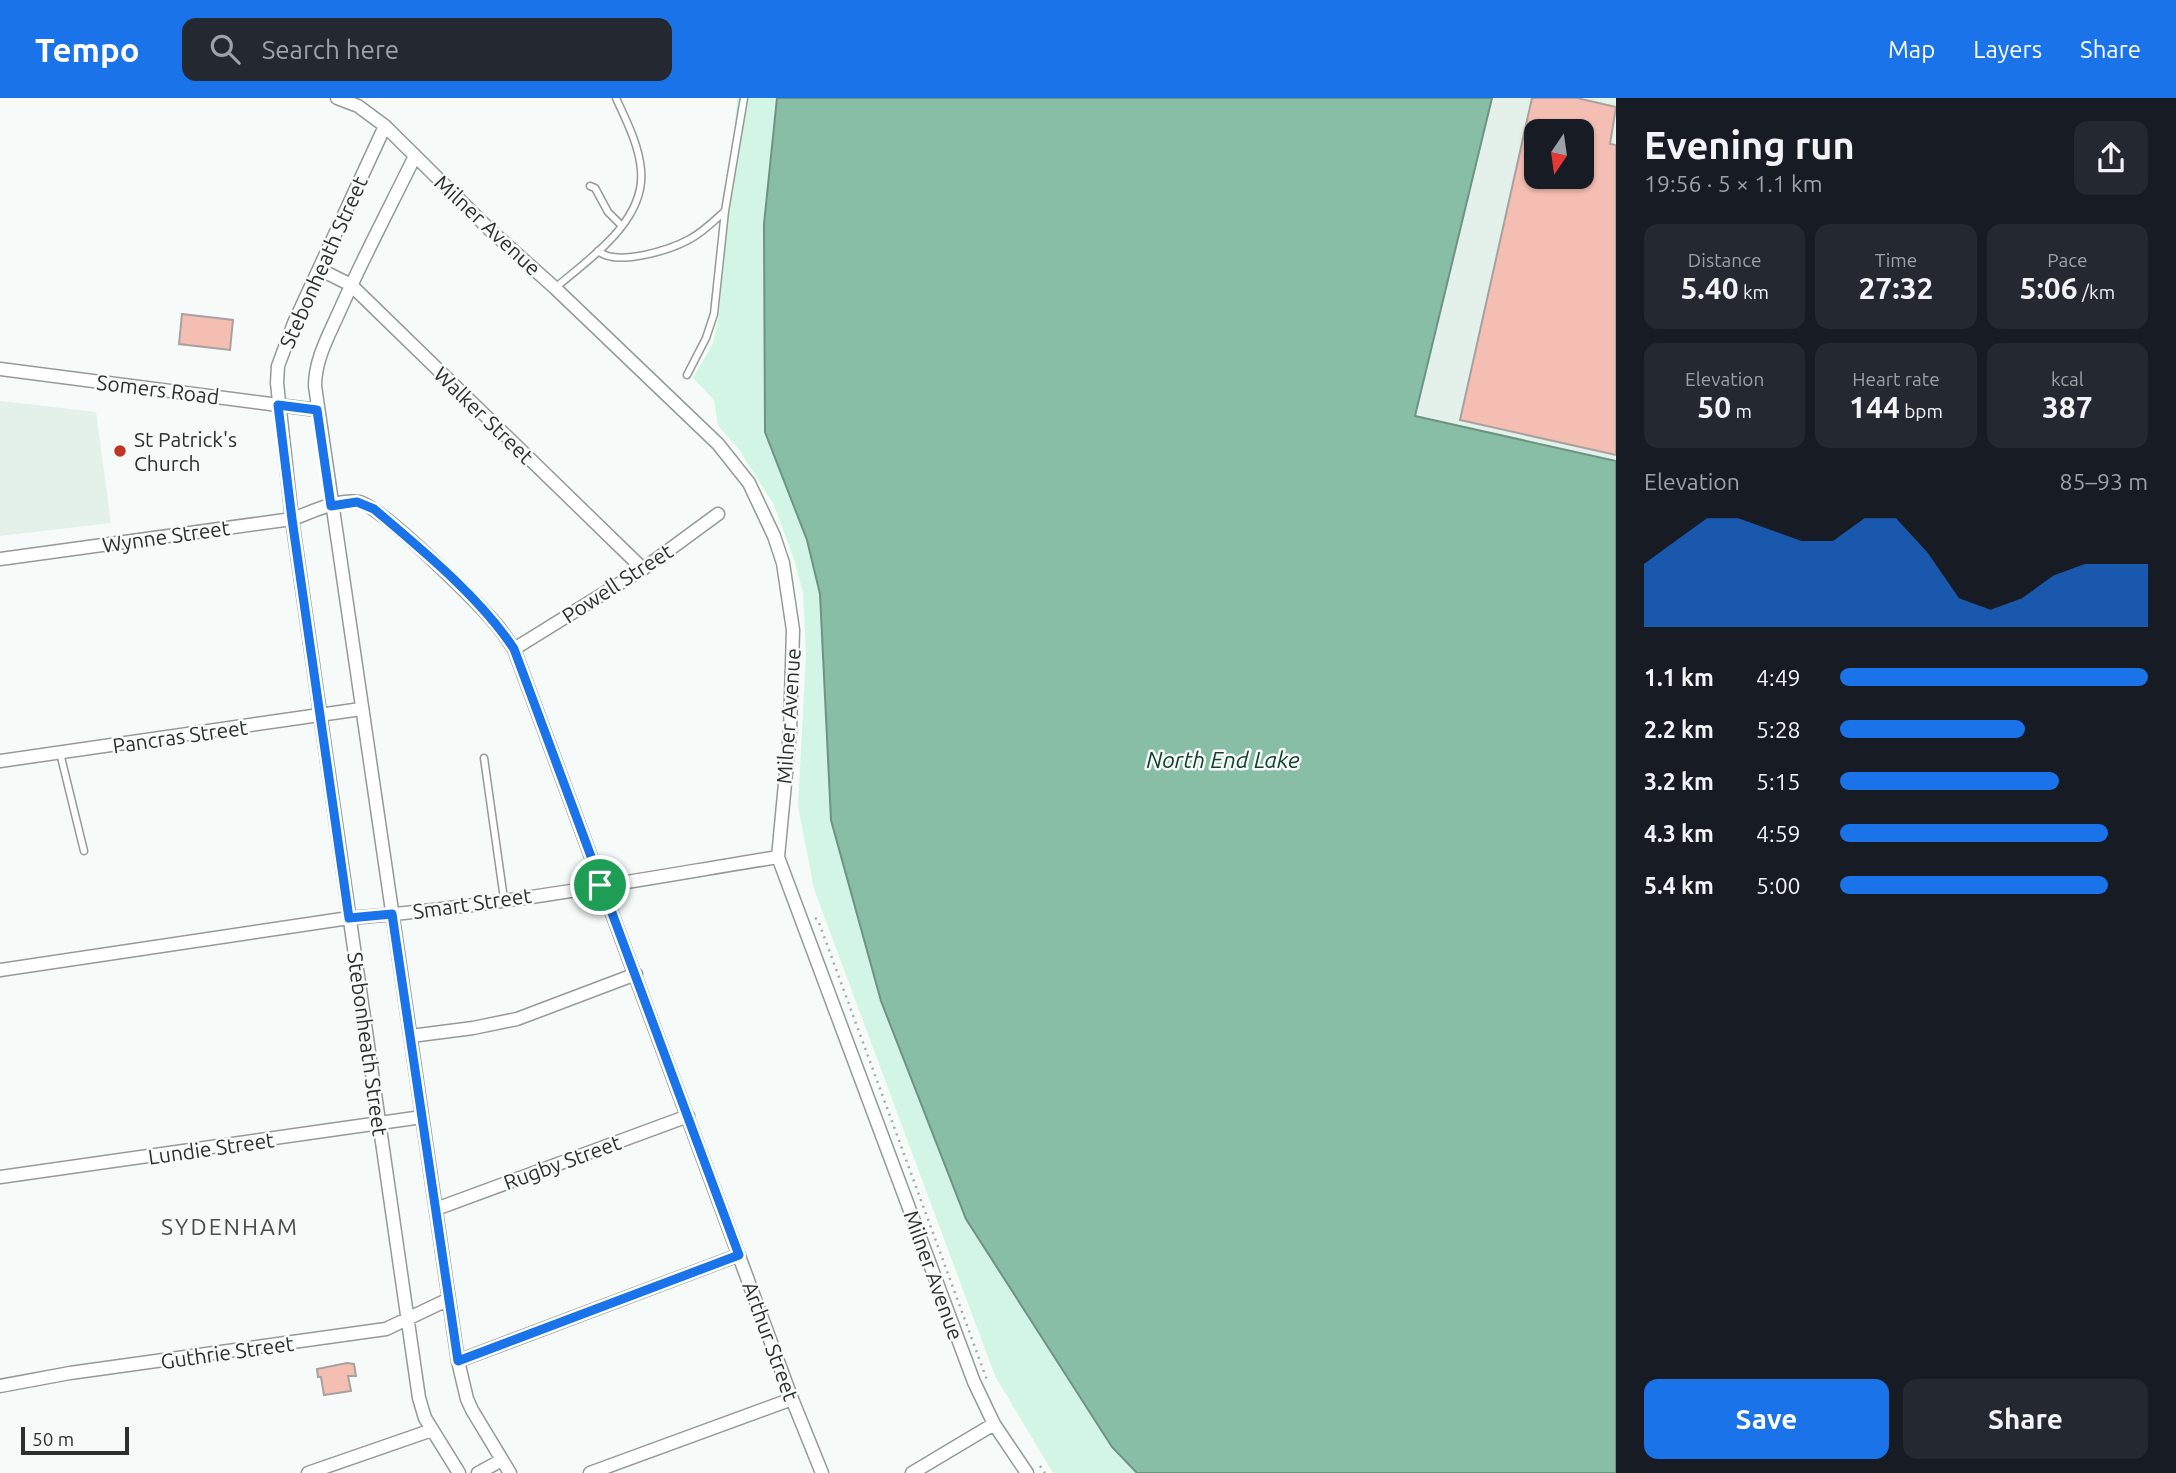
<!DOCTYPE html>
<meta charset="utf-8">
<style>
:root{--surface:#171b24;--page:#242831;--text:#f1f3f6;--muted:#9ea1a6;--accent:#1a73e8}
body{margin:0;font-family:Ubuntu,sans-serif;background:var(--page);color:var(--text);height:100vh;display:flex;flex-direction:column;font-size:26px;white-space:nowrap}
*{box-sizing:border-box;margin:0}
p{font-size:23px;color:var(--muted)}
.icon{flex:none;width:38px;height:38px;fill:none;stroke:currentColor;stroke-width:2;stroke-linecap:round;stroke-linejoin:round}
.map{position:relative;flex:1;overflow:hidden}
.side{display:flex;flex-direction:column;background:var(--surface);width:560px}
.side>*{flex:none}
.needle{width:46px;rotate:193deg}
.buttons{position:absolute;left:1524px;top:21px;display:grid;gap:14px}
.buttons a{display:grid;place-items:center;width:70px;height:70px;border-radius:14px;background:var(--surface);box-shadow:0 2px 5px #0004;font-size:35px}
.scale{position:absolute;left:21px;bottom:18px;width:108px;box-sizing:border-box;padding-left:7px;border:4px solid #2d2f2e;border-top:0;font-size:19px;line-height:24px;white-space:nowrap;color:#2d2f2e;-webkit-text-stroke:5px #f6fbf9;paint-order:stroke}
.pin{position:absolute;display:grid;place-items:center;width:60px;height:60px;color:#fff;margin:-30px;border:4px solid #fff;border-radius:50%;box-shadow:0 2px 7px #0007}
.round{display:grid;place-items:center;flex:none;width:74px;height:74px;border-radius:14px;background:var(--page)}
.overview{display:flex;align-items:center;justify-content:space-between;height:119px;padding:0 28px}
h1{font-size:38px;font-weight:700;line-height:52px}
.stats{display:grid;grid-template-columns:repeat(3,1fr);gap:10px;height:119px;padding:7px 28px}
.stats div{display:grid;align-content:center;border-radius:14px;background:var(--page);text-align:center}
.stats b{font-size:30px;font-weight:700}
.stats small{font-size:19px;font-weight:400}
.stats p{font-size:19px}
.chart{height:196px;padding:14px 28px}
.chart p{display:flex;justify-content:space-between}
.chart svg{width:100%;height:126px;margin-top:7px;fill:var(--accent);opacity:.7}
.button{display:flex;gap:14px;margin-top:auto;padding:14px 28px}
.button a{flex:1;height:80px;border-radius:14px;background:var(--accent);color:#fff;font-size:28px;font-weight:700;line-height:80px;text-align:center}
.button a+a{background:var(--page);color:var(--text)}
ul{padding:0 28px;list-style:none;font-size:23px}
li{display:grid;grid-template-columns:112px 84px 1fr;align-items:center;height:52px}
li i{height:18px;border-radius:9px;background:var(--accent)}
header{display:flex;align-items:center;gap:42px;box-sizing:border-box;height:98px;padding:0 35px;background:var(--accent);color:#fff}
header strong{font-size:33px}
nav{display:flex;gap:38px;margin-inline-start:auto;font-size:24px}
.search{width:490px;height:63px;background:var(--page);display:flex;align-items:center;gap:18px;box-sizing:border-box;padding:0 24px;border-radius:14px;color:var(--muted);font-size:26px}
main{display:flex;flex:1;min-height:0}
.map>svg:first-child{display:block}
.built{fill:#e3f1ea;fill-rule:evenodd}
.green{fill:#d3f5e5}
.water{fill:#89bea6;stroke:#6d9382;stroke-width:2}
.building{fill:#f5beb3;stroke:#a7a1a0;stroke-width:2;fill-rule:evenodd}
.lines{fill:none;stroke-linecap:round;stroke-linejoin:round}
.service-casing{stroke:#959a97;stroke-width:9}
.minor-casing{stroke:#959a97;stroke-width:15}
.path{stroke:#a4a8a7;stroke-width:2.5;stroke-dasharray:2 5;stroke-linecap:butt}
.service{stroke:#fff;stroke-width:6}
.minor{stroke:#fff;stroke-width:12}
.route-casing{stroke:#fff;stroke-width:14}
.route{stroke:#1a73e8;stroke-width:9}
.poi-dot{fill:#c13522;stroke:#f6fbf9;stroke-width:2.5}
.labels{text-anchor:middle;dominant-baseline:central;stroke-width:5;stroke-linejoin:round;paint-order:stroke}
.street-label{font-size:21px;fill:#2d2f2e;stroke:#f6fbf9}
.poi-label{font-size:21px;fill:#2d2f2e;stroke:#f6fbf9;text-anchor:start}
.water-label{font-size:23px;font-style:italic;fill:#13402f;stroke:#f6fbf9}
.neighbourhood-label{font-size:23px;letter-spacing:2px;fill:#494e4c;stroke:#f6fbf9}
</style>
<header>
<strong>Tempo</strong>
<div class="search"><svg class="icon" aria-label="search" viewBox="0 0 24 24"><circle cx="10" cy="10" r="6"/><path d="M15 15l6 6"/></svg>Search here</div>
<nav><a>Map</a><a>Layers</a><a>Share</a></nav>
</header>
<main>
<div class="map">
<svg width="1616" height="1375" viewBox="0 0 1616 1375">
<rect width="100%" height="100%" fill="#f6fbf9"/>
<path class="built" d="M1492,0H1616V363L1415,318ZM1536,33H1582V79H1536Z
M0,303L96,314L111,425L0,438Z"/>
<path class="green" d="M737,0H777L764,126L765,334L807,442L820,496L831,722L881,903L966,1121L1112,1349L1137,1375H1053L995,1278L814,791L798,708L806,557L803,495L795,464L774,407L738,350L718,328L714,302L693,280L713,245L719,217Z"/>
<path class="water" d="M777,0H1492L1415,318L1616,363V1375H1137L1112,1349L966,1121L881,903L831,722L820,496L807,442L765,334L764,126Z"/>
<path class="building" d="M1532,0H1577L1616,9L1610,46L1616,47V357L1460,322ZM1536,33H1582V79H1536Z
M182,216L233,222L230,252L179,246Z
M347,1265L354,1266L356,1278H348L351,1293L324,1297L321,1279H318L317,1271Z"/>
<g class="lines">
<defs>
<path id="service" d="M590,88L595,90L608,114L622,128
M598,153C617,169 670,152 690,141C703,134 714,123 725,113
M555,190C589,161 646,123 641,72C639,47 626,22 616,0
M687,277L706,240L714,216L725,113L744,0
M60,655L84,753
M484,660L504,801"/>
<path id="minor" d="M337,0L358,8L385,28L490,132L555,190L718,346L749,385L774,438L783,465L793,532L790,633L778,759L974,1284L994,1326L1027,1375
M385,28L294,225L278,268L277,285L292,421L419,1300L425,1320L459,1375
M415,58C390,109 363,160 340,212C329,237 315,261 315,288L458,1263L467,1301L472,1312L510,1375
M319,171L351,187L643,471
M0,271L317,312
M0,461L292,421C312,414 337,401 359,404C380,407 477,504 495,525C502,533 508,542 514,551L792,1301L822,1375
M514,551L643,471L718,416
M0,663L361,611
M0,872L349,820C493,809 636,782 778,759
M411,938L473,930L517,921L636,876
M0,1079L422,1019
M436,1111L688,1018
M458,1263L739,1157
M0,1288L70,1275L386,1231L447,1202
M308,1375L432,1332
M478,1375L502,1362
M590,1375L792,1301
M912,1375L994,1326"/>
</defs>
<use href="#service" class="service-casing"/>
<use href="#minor" class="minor-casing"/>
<path class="path" d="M815,820L818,822L987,1282
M1040,1368L1045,1375"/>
<use href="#service" class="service"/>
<use href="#minor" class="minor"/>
</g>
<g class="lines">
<defs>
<path id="route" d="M278,307L317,312L331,408L357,404L374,411C421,451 481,500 514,551L739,1157L458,1263L392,816L349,820L292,421Z"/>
</defs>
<use href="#route" class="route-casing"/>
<use href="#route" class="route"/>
</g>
<circle class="poi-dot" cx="120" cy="353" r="7"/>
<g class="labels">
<g class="street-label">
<text transform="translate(488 127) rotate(43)">Milner Avenue</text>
<text transform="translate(323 164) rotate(-66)">Stebonheath Street</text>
<text transform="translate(158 291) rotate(7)">Somers Road</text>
<text transform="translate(484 317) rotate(44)">Walker Street</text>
<text transform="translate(166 438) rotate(-8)">Wynne Street</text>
<text transform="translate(617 485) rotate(-33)">Powell Street</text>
<text transform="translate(788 618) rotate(-86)">Milner Avenue</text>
<text transform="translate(180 638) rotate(-8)">Pancras Street</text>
<text transform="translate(472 805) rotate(-8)">Smart Street</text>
<text transform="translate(368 946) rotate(82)">Stebonheath Street</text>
<text transform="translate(211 1050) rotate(-8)">Lundie Street</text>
<text transform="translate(562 1064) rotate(-20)">Rugby Street</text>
<text transform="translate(934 1177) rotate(70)">Milner Avenue</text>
<text transform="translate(771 1243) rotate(70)">Arthur Street</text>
<text transform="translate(227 1254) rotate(-8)">Guthrie Street</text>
</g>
<g class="poi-label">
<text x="134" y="341">St Patrick's<tspan x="134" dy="24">Church</tspan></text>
</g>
<g class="water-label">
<text x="1223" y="661">North End Lake</text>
</g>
<g class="neighbourhood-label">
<text x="230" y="1128">SYDENHAM</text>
</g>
</g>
</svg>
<div class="buttons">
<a><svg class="needle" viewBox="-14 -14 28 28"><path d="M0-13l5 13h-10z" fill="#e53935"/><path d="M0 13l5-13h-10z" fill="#9ea1a6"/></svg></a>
</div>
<div class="scale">50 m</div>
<div class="pin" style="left:600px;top:787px;background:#1e9e55"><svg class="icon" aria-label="arrive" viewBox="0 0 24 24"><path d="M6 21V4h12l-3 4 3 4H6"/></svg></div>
</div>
<section class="side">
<div class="overview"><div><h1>Evening run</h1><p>19:56 · 5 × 1.1 km</p></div><a class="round"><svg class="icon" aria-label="share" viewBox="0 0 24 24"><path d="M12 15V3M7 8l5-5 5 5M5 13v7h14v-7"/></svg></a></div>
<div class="stats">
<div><p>Distance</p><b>5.40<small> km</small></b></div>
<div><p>Time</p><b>27:32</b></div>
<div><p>Pace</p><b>5:06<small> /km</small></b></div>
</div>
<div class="stats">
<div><p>Elevation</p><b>50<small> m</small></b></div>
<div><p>Heart rate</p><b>144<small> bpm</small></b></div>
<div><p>kcal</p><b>387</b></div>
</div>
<div class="chart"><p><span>Elevation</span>85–93 m</p>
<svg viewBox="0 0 160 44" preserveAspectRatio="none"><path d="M0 44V22L10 14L20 6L30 6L40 10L50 14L60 14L70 6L80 6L90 18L100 34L110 38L120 34L130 26L140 22L150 22L160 22V44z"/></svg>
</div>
<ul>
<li><b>1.1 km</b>4:49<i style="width:100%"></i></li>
<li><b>2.2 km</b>5:28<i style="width:60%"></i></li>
<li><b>3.2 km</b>5:15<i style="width:71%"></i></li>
<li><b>4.3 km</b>4:59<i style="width:87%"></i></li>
<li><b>5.4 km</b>5:00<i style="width:87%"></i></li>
</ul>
<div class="button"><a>Save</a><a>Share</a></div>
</section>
</main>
